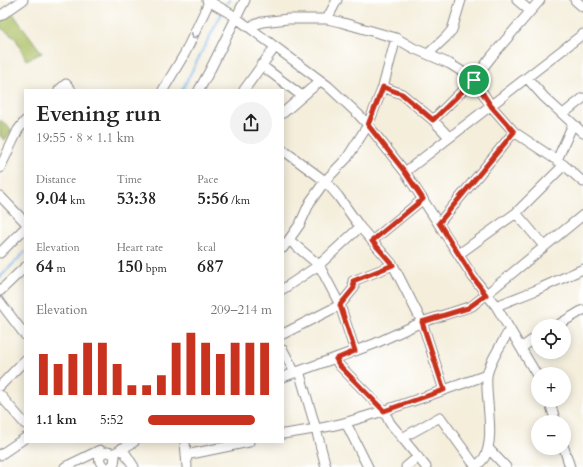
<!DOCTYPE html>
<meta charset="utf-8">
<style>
:root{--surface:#fff;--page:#f2f2f2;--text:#222;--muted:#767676;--accent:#c8321e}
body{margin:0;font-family:Cardo,serif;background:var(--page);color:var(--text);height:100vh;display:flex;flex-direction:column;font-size:15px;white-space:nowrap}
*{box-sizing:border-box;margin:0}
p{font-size:13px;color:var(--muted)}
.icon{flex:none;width:22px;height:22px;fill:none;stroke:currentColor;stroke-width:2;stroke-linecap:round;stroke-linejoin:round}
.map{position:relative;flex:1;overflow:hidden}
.details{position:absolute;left:24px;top:89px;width:260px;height:354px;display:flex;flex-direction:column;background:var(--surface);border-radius:0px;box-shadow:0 2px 10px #0003}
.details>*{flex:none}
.controls{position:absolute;left:531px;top:319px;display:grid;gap:8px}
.controls a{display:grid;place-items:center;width:40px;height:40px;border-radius:50%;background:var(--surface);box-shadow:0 2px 10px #0003;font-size:20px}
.pin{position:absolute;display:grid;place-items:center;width:34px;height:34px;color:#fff;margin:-17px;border:2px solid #fff;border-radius:50%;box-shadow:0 1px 4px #0007}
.round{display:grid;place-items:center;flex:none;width:42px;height:42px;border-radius:21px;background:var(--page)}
.head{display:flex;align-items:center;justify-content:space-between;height:68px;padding:0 12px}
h1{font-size:22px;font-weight:800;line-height:30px}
.figures{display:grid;grid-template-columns:repeat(3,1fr);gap:6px;height:68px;padding:4px 12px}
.figures div{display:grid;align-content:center}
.figures b{font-size:17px;font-weight:800}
.figures small{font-size:11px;font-weight:400}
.figures p{font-size:11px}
.chart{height:112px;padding:8px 12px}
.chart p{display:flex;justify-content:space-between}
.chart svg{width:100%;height:72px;margin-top:4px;stroke:var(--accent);stroke-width:6}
ul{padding:0 12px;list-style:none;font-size:13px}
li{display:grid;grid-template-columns:64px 48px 1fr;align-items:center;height:30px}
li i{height:10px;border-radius:5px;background:var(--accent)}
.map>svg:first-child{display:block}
.green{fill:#aabf64;stroke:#667050}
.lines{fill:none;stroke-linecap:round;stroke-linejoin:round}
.stream{stroke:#78b7eb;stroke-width:2}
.minor-casing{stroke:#8b888b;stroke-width:11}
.minor{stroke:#fff;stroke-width:9}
.oneway{stroke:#9c9ca7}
.route-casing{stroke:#fff;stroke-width:8}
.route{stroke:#c8321e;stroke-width:5}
</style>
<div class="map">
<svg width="583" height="467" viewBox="0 0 583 467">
<rect width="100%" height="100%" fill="#fff"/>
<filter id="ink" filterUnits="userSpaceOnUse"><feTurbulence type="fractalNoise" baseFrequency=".025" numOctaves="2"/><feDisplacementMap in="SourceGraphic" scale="8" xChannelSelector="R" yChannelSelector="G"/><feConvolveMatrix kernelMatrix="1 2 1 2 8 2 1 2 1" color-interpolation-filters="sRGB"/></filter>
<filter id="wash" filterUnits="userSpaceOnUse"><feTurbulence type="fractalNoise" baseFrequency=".012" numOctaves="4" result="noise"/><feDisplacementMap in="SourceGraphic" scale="16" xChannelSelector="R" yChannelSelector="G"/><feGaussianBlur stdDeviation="0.9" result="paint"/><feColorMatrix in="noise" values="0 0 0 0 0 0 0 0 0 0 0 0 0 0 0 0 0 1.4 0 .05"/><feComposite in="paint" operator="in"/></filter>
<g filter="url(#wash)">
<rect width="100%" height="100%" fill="#f4eedb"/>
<path class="green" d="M11,11L42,53L26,60L16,39L0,27V19Z
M0,120L12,130L5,140L0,136Z"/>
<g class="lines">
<path class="stream" d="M225,8L229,0
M182,90L222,13
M0,277L25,252"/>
</g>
</g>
<g filter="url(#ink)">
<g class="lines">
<defs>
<path id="minor" d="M207,0L231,14L328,86L358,114L368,125L405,172L473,277L496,306L538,377
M517,0L530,11
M575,0L583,7
M0,16L23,0
M327,19L337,0
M249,27L262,22L288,19H327L340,22L396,38L413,48L450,64L474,79L491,106L514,132L564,165L583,182
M428,54L446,37L452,30L461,0
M261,65L302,96
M527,78L544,97L583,133
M383,87L402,94L433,120L449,137
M59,90L66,84L71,90
M163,90L185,53L210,0
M199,90L209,72L245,0
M244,90L275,47
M283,113L320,81
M563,114L583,98
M433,120L474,79L492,56L540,0
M283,150L325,181L338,196L360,227L393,265L422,322L444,390
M557,160L573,124
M0,168L18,130L25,121
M405,172L583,34
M0,196L25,222
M516,213L544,246
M439,223L514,132
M289,240L319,265L340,305L355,351
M372,241L423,199
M283,248L300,224L310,202L325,181L347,158L368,125L383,87L396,38
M0,253L25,228
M459,254L516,213L564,165
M283,289L319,265L360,227
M0,291L25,267
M0,302L25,335
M496,306L534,291L583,269
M556,326L583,310
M283,334L340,305L354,288L353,281L393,265
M521,348L538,336
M283,350L295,373
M336,359L339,365L384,411L390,423L426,467
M299,371L316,429L326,467
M283,377L374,344L422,322L472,306L583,215
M0,386L25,360
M0,395L25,424
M549,400L556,422
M346,423L368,467
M283,434C304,431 326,428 347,422C394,409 440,391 487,375
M402,438L440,417L476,467
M185,442L187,467
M122,448L134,467
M488,448L506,467
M564,448L570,467
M113,454L134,442
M0,455L25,438
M186,455L249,442
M65,467L100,450
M105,467C92,459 105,445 115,456L114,464L110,467
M406,467L418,457
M476,467C478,464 482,461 484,458C496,439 485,398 487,376C489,362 503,342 510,329"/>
</defs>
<use href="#minor" class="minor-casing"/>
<use href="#minor" class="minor"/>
</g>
<defs><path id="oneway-chevron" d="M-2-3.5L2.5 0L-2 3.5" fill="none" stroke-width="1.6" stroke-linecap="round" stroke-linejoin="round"/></defs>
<use class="oneway" href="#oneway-chevron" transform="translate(194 36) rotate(115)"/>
</g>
<g class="lines" filter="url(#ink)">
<defs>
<path id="route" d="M474,80L491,106L514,132L439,223L473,277L486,295L468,308L422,322L444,390L384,411L339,365L336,359L355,351L340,305L354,288L353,281L393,265L372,241L423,199L405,172L368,125L383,87L402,94L433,120Z"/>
</defs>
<use href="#route" class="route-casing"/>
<use href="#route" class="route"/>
</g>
</svg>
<div class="controls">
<a><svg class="icon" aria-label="locate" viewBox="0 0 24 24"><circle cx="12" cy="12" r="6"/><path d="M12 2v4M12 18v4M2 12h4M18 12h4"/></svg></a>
<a>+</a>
<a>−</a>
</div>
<div class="pin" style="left:474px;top:80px;background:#1e9e55"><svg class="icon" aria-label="arrive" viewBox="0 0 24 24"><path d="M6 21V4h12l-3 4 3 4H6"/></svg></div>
<section class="details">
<div class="head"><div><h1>Evening run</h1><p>19:55 · 8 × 1.1 km</p></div><a class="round"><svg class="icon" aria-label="share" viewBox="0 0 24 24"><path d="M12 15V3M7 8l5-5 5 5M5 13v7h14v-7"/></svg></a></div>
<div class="figures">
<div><p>Distance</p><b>9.04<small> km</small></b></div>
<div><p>Time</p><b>53:38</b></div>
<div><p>Pace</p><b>5:56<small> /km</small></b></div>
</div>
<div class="figures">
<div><p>Elevation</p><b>64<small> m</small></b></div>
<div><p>Heart rate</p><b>150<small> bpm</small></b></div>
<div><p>kcal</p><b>687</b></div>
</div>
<div class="chart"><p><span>Elevation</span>209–214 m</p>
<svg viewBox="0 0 160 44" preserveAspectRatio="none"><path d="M5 44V19M15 44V25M25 44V19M35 44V12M45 44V12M55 44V25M65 44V38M75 44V38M85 44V32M95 44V12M105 44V6M115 44V12M125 44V19M135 44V12M145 44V12M155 44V12"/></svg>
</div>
<ul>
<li><b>1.1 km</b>5:52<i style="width:86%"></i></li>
</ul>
</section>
</div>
